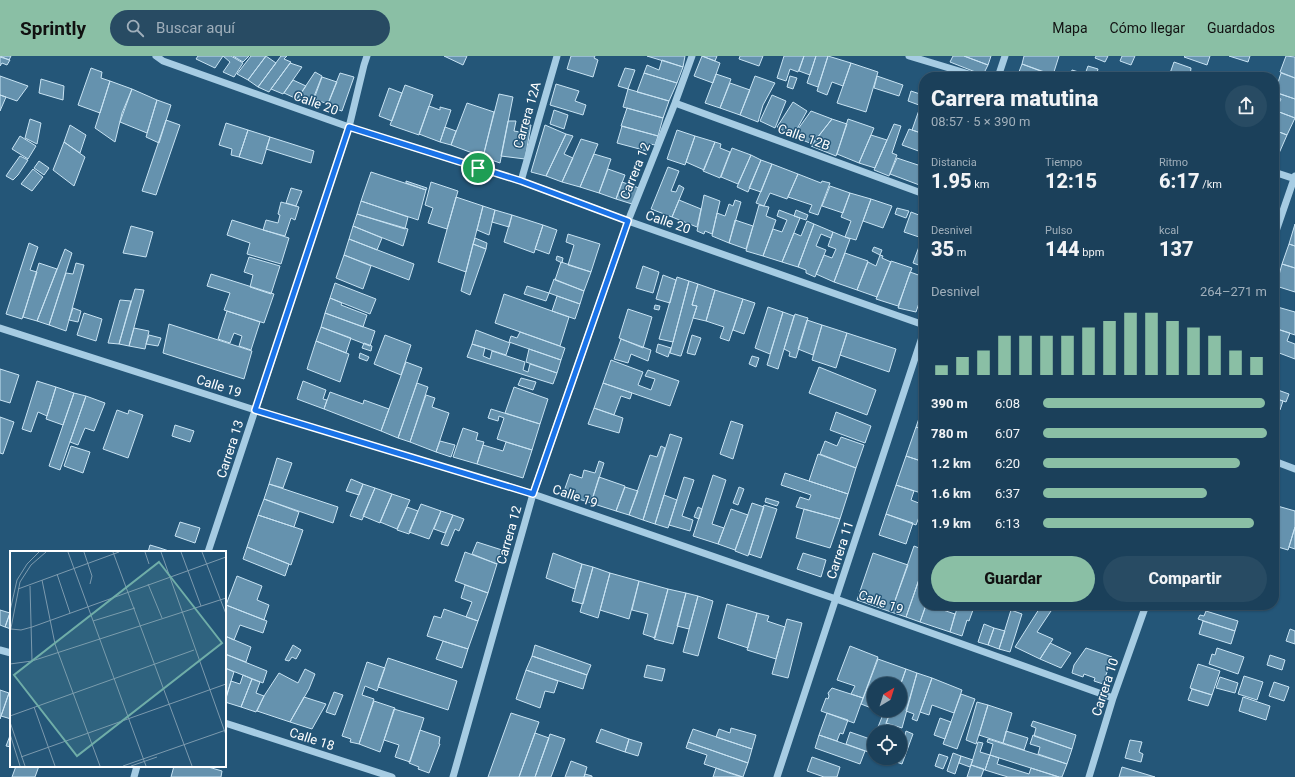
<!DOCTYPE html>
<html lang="es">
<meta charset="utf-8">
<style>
:root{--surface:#1b405a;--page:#284b63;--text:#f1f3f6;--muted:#a0afbb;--line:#395970;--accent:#8abfa5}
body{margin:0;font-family:Roboto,sans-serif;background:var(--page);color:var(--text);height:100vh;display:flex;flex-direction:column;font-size:15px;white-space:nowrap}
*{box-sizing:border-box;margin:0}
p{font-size:13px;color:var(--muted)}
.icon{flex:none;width:22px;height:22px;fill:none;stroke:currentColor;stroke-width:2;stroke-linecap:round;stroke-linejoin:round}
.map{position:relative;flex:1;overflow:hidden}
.details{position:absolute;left:919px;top:16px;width:360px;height:538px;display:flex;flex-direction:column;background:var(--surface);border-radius:16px;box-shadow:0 1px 3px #0004,0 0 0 1px var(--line)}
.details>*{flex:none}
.needle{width:26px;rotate:38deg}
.buttons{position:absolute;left:867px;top:621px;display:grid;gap:8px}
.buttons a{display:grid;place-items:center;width:40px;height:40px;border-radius:50%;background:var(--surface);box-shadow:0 1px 3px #0004,0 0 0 1px var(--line);font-size:20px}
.pin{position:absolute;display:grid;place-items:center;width:34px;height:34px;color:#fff;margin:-17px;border:2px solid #fff;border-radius:50%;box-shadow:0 1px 4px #0007}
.round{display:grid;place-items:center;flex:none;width:42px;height:42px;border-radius:21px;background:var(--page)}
.summary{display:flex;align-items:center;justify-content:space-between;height:68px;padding:0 12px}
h1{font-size:22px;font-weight:800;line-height:30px}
.metrics{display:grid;grid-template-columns:repeat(3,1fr);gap:6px;height:68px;padding:4px 12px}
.metrics div{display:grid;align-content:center}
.metrics b{font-size:20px;font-weight:800}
.metrics small{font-size:11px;font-weight:400}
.metrics p{font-size:11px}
.chart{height:112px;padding:8px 12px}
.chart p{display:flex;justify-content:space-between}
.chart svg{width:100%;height:72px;margin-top:4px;stroke:var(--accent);stroke-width:6}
.action{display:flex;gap:8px;margin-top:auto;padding:8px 12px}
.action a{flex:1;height:46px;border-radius:24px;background:var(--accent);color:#111;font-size:16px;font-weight:800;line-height:46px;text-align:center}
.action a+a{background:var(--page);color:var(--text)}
ul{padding:0 12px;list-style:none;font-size:13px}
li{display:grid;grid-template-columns:64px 48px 1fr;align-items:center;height:30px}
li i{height:10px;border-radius:5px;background:var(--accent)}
header{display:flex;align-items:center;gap:24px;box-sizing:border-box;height:56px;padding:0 20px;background:var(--accent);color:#111}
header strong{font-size:19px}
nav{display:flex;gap:22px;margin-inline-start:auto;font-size:14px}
.search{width:280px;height:36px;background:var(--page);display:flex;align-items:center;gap:10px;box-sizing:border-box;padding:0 14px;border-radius:22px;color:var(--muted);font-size:15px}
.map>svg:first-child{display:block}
.building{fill:#6592ae;stroke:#c8e3f3}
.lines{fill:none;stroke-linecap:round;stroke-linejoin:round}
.minor{stroke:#a6cce3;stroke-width:7}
.route-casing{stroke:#fff;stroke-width:8}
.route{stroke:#1a73e8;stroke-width:5}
.labels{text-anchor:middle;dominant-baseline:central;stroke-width:3;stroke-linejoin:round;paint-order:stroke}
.street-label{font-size:13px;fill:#fff;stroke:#245678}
.inset-road{fill:none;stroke:#7c9aae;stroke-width:1}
.view{fill:#6fada8;fill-opacity:0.15;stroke:#6fada8;stroke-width:2}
.inset-edge{fill:none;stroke:#fff;stroke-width:2}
</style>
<header>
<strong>Sprintly</strong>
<div class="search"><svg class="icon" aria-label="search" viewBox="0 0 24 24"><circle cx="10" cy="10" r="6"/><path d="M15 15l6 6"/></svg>Buscar aquí</div>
<nav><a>Mapa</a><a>Cómo llegar</a><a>Guardados</a></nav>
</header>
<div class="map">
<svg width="1295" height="721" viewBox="0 0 1295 721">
<rect width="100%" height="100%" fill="#245678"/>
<path class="building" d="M0,0H11L9,4Z
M198,0H231L243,7L234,21L223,16L230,6L223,0L215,12L196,3Z
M233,0H249L243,6Z
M251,0H266L248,24L237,18Z
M266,0L276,7L258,31L248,24Z
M281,0H287L284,3L291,6L271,33L269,36L258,31Z
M444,0H467L463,9Z
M571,0H595L594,2L598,4L593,21L567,13Z
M647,0H685L683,11Z
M702,0L720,7L713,27L694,20Z
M702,0H717L715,5Z
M740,0H763L759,10L739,3Z
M784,0H804L798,16L790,13L786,25L777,22Z
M804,0H816L810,19L799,15Z
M816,0H828L818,31L807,27Z
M828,0L851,7L843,30L832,26L827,39L817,35Z
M953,0H964L988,9L983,19L950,6Z
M964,0H991L988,9Z
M1024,0H1059L1053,19L1022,8Z
M1096,0H1108L1105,6L1095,2Z
M1122,0H1135L1131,9L1120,5Z
M1185,0H1210L1207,9L1184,1Z
M1229,0H1250L1248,6Z
M1286,0L1295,1V22L1280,16Z
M0,1L10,4L7,9L2,7L0,10Z
M662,4L683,11L677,27L644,17L647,9L659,14Z
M1174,6L1191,12L1190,21H1172L1169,20Z
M290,7L302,11L283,38L271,33Z
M851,7L878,16L866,56L837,47Z
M1022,8L1051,19L1050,21H1017Z
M1088,10L1098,13L1096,21H1084Z
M91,12L102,16L101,22L110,25L100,57L78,49Z
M625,12L635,14L628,33L618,30Z
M1072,14L1082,17L1080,21H1070Z
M315,16L322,20L311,48L297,43Z
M340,17L354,21L342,55L327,50Z
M644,17L677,27L669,45L637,36Z
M1281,17L1295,22V43L1275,36Z
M716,18L731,23L720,52L705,47Z
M0,20L28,30L17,45L0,39Z
M755,20L775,27L763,49L758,66L740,59Z
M790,20L797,22L793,33L787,31Z
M877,20L903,29L899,40L874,32Z
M322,21L337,26L328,48L314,43Z
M41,23L64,30L63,44L39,37Z
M293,24L306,30L297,43L284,37Z
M110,25L132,33L122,57L115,86L95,72Z
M730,27L750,34L740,59L720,52Z
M556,28L579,35L575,45L586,49L583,59L550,49Z
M405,29L433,39L419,79L390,69Z
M389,32L402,37L392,65L379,60Z
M132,33L157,44L147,77L120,66Z
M628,33L669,45L663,62L623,51Z
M911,35L923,39L919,49L908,45Z
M1274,36L1295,43V62L1274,54V46L1279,47L1281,43L1274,40Z
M499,38L513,41L500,107L483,101Z
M0,39L6,41L0,55Z
M772,39L786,45L775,72L760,65Z
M924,40V78L912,74Z
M157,44L171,49L159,87L146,81Z
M793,46L807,55L793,80L777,71Z
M467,47L494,56L483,101L451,89Z
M429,50L440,54V51L451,54L440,86L419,78Z
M627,52L663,62L658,80L621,70Z
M554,54L568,59L564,73L550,68Z
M1274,54L1295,62L1287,79L1274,74Z
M811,55L832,63L812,88L793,80Z
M30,63L41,67L37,88L25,82Z
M832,63L847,68L836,100L811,90Z
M848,63L874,72L859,107L837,98Z
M166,64L180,69L156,139L142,135Z
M508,65H516L514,75L520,76L521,68L531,69L525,103L501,100Z
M226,67L248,74L239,101L231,99L232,93L219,89Z
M894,68L901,70L892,97L897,99L889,120L874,114Z
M70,69L86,79L80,97L64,86Z
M545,69L566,78L546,120L531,116Z
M622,70L658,80L655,89L650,88L647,95L617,87Z
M445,71L456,75L451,89L440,86Z
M909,73L924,78V97L902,89Z
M248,74L270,81L262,108L239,101Z
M677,74L695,80L685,109L667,103Z
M1274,74L1287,79L1280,95L1274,93Z
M566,78L573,80L564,98L573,102L562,126L546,120Z
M871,79L887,84L875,112L859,107Z
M20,80L36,90L28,103L12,93Z
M695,80L715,86L704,114L686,106Z
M270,81L314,95L311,107L266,93Z
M581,83L598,88L580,131L562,126Z
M64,86L85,101L74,130L53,114Z
M715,86L721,88L720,92L730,96L720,122L703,115Z
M732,92L751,99L738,128L721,121Z
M1274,93L1280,95L1274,107Z
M594,98L611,103L599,137L580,131Z
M751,99L761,104L748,136L737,131Z
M20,100L28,104L18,119L13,124L6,120L10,114Z
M924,101V123L922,130L890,118L897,102L921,110Z
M761,104L772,108L761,136L749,132Z
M39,105L49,112L44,119L34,112Z
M772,108L798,118L787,143L770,137L764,150L756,147Z
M668,111L679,115L671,135L676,136L679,129L684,132L672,161L651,153Z
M33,113L43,121L32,135L21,128Z
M608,113L625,119L616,143L599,137Z
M371,116L426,134L418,164L361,145Z
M798,118L821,127L822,125L830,127L818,159L809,156L812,149L788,141Z
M406,125L427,132L426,134L406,127Z
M431,126L458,135L447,173L428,167L433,152L425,149Z
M622,126L639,132L632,148L616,143Z
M830,130L850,137L843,157L822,150Z
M291,132L302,135L296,150L286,147Z
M850,137L871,143L856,184L845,181L851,165L841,161Z
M704,139L720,145L712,178L705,175L704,178L697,175Z
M456,141L483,150L466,216L438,206Z
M871,143L892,150L883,172L863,165Z
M679,144L701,153L697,171L672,161Z
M735,144L741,146L729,187L712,180L717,157L725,160L729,148L733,150Z
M361,145L408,161L405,173L357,158Z
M281,146L299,151L295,164L291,162L285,180L263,174L266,164L278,167L280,159L278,158Z
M759,149L769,151L766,160L776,164L763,200L746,195Z
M483,150L495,154L489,179L477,174Z
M897,152L909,155L906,162L895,158Z
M495,154L512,159L509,171L492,166Z
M779,154L800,162L782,206L763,200L773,173L782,176L787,164L777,160Z
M796,154L808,159L806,164L794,160Z
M911,156L924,161V177L922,182L904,176Z
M357,158L408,173L403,190L353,170Z
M512,159L543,169L534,197L504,186Z
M232,164L289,182L281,208L247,198L250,187L227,179Z
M735,164L753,170L746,193L729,187Z
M807,165L814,168L798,211L782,206L794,177L801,180Z
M814,168L833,176L831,182L821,178L816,190L826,194L815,221L806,217V214L798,211Z
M1295,168V190L1289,188Z
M543,169L557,174L549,198L535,193Z
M131,170L153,176L146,201L123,197Z
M353,170L382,182L377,194L349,183Z
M833,176L850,183L834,226L816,218L824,199L832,202L836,193L828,190Z
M924,177V211L913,207Z
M568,178L600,188L591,216L568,209L574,189L566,186Z
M475,182L487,187L486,193L473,188Z
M349,183L414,208L409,224L344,199Z
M29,187L38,191L30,214L37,216L22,263L6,258Z
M473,188L486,193L470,239L461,235Z
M1289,188L1295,190V212L1282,208Z
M874,191L882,194L880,199L872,195Z
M65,193L72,197L49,269L37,265Z
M845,197L868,205L857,234L834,226Z
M344,199L371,210L363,233L336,222Z
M880,199L883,200L882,202L891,206L877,241L857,234L868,206L876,210Z
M557,200L563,202L562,207L556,204Z
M249,201L280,210L271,238L250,231L253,219L244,216Z
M891,205L912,212L898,250L876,243Z
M561,206L591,216L584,235L555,224Z
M39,207L57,213L37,265L23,261Z
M76,207L84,209L66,275L49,269L66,217L73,218Z
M1282,208L1295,212V236L1276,230Z
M643,210L659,216L653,237L636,232Z
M910,216L924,221V232L916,256L898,252Z
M211,218L274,238L264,267L224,254L230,237L207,230Z
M663,219L676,224L670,247L656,243Z
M677,221L689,225L673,286L659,283Z
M554,223L584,235L580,248L549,237Z
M689,225L698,228L692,249L697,250L681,300H680L670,297Z
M335,227L376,243L370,258L330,242Z
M698,228L715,234L706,265L693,262L697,250L692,249Z
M527,230L549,237L546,245L524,238Z
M135,233L144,234L129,290L119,288Z
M715,234L743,243L729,285L720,282L724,271L706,265Z
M504,238L569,261L560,290L495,267Z
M557,240L580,248L575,263L552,255Z
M330,242L342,247L341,249L367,259L363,271L325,257Z
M743,243L755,247L744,278L733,274Z
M120,244L131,245L119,288L108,287Z
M655,249L660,250L659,254L654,253Z
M1274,250L1295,256V279L1274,272Z
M768,251L783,256L770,298L755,292Z
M73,252L81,255L78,266L69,264Z
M628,253L652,261L643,292L619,282Z
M227,255L260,266L251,294L239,290L242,280L234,277L230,287L218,283Z
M783,256L794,260L778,313L767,309Z
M84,257L102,263L96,285L77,279Z
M325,257L375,275L370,290L321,271Z
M795,258L808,262L796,302L789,300L790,296L784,293Z
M807,264L822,269L813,299L798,293Z
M169,268L252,295L244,323L163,297Z
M822,269L847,277L836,312L812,304Z
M321,271L351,282L346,297L316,285Z
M134,272L149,275L145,293L129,290Z
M1274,272L1290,277L1287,285L1295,288V303L1274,295Z
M476,274L510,287L506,299L472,288Z
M520,276L565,292L561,304L509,286L511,280L517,282Z
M847,277L896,293L889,316L840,299Z
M149,279L161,282L158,290L146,288Z
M385,279L411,289L401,319L374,308Z
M692,279L701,282L695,299L687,297Z
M621,283L651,294L648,305L631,298L628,307L614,303Z
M316,285L349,298L340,326L307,313Z
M364,287L372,290L371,295L362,292Z
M472,288L485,292L483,300L490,303L492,295L525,306L523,314L528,316L530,308L557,317L553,328L467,301Z
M658,288L671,292L668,301L656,296Z
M529,293L561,304L557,317L526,306Z
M1274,295L1278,296L1274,306Z
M360,297L369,301L367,305L359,302Z
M752,300L759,302L756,311L749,308Z
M611,304L643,316L638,329L651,334L655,323L645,320L648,314L679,325L670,350L603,327Z
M406,306L422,312L398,382L381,375Z
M819,311L876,334L867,359L809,337Z
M0,313L19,319L10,347L0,344Z
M1274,319L1279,321L1275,333L1289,338L1286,346L1274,342Z
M521,322L536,326L533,334L518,329Z
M37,325L56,331L47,360L38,356L31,376L22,373Z
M303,325L326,334L323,343L327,344L324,353L297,343Z
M417,327L428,331L410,386L398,382Z
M603,327L632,337L630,343L621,340L614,359L594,352Z
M56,331L74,337L63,369L46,363Z
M514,331L548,343L540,368L505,357Z
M330,336L363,348L364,344L389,353L381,375L324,353Z
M74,337L86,340L60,414L49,410Z
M426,339L435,342L432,351L449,357L436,396L410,386Z
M86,340L105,347L94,375L85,372L78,389L70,386Z
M1274,342L1283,345L1280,354L1274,352Z
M924,348V374L916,371Z
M594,352L623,362L619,377L588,368Z
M491,353L540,368L532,394L497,383L504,362L499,360L498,365L488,362Z
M117,354L128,358L129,354L143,359L128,402L103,393Z
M836,356L871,370L865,387L830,374Z
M0,361L14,366L3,398L0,397Z
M731,365L743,369L733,403L720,398Z
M175,369L194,375L190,386L172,380Z
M916,371L924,374V406L906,400Z
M463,372L478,377L476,384L484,386L477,408L453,401Z
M670,378L682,382L655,468L643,464Z
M841,381L864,389L856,412L820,398L825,385L837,390Z
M440,385L455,389L451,401L436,396Z
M506,386L532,394L523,422L477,408L483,389L503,395Z
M71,390L90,396L83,417L64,410Z
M661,390L665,392L643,464L629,459L650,399L657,401Z
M818,398L856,412L848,438L809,425Z
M906,400L924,406V438L896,429Z
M277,402L292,407L283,432L269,428Z
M599,405L604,407L591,447L563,438L570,418L582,422L584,414L595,417Z
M785,417L848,438L840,463L796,451L800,441L809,444L811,439L781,429Z
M713,419L726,424L712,468L724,472L718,488L693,480Z
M599,421L625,430L616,455L591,447Z
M684,421L694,424L682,460L693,464L690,475L669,469Z
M351,423L363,428L359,439L346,435Z
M269,428L338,451L333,467L264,443Z
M363,428L375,432L362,464L350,460Z
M896,429L914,435L911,444L924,449V463L919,461L916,469L886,458Z
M625,431L638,435L629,459L616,455Z
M739,431L744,433L738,449L733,447Z
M375,432L392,438L380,467L363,460Z
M392,438L410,444L397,473L380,466Z
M664,439L677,444L668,472L655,468Z
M766,442L779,446L777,450L765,446Z
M264,443L299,456L294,471L258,459Z
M752,447L764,451L748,500L735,495Z
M421,448L441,455L429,483L409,476Z
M764,449L777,453L761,502L749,498Z
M1274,449L1295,455V471L1288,494L1278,491L1274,503Z
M407,451L418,455L409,478L397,474Z
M698,451L702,453L699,463L694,461Z
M731,453L748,459L735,494L718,488Z
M804,453L840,463L830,492L796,482Z
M441,455L453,459L445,477L434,473Z
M886,458L913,467L906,488L879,479Z
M258,459L303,474L291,509L247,491Z
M453,459L464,463L459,475L455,473L448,490L441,488Z
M180,466L200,472L195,487L175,480Z
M1295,471V493L1289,491Z
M477,486L502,494L497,508L472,498Z
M150,489L160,492L172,496H148Z
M914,490L924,494V509L906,561L891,556Z
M247,491L289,508L285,520L243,503Z
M465,496L497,508L488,537L455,525Z
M553,497L582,508L575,533L546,522Z
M803,497L826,504L821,521L797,513Z
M873,497L908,509L891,556L857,544Z
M582,508L593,511L583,548L572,545Z
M924,509V549H926L920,566L906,561Z
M593,511L610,517L598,562L580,556Z
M610,517L639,525L629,563L600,554Z
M237,520L262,530L257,544L269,549L264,564L226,549Z
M639,525L668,533L655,582L643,578L648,558L632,554Z
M465,529L488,537L478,565L466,561L472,546L461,542Z
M668,533L686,537L673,588L654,583Z
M686,537L698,540L689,573L677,570Z
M698,540L713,545L698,600L683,596Z
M727,548L757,557L748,592L718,582Z
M226,549L267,565L263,577L240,569L234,584L225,580V552Z
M926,549H941L940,553L955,558L950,576L920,566Z
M958,549H974V554H973L969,565L967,564L962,580L950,576Z
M1041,550L1051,555L1037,576L1053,583L1040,603L1015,591Z
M444,553L478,565L468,593L427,580L434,560L441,562Z
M0,554L10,557L5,571L0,569Z
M11,554V573L5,571Z
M1011,554L1022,558L1010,596L999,593Z
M1206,555L1238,565L1235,575L1198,563L1200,559L1204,560Z
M757,557L769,560L767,565L785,571L776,603L747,594Z
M787,563L802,567L788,622L772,618Z
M1203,565L1235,575L1231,588L1199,578Z
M984,568L994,572L988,589L978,586Z
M994,572L1005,575L999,593L988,589Z
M1290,573L1295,575V588L1286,585Z
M225,580L251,591L246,606L225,598Z
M443,585L468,593L462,612L436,603Z
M1050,587L1071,597L1061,612L1040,603Z
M293,589L301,594L296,603L292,601L289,605L285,604Z
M535,589L591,609L587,619L532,600Z
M850,590L878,601L863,642L851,638L855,630L837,624Z
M1086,592L1112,601L1103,628L1094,625L1095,622L1084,618L1083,621L1072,617L1074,609Z
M1217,592L1244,601L1238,618L1209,608L1212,598L1215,599Z
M225,598L267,615L263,627L225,612Z
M1270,599L1285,604L1282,614L1267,609Z
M532,600L587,619L583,633L526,614Z
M388,602L457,625L448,654L378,631Z
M878,603L906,613L900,630V628H874V653L861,648Z
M367,606L385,612L377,635L365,630L362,639L374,643L359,688L350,686L351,683L342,680Z
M1198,608L1220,615L1212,639L1190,632Z
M647,609L665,613L662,625L644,621Z
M225,612L234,616L225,644Z
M305,613L315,618L309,633L290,666L257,655L264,640L279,617L298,627Z
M906,613L917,617L902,672L886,667L891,654H900V630Z
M526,614L558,625L554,637L545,635L540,652L516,643Z
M917,617L932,622L917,665L912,663L914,658L906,655Z
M243,619L252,623L241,651L225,646L231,625L240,628Z
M1244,620L1263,626L1257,644L1238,638Z
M1220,621L1238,627L1235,637L1216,632Z
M932,622L962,634L954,657L932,649L929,659L920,656Z
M252,623L260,626L256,637L264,640L256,656L241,651Z
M1274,626L1289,631L1284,645L1269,640Z
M832,632L863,642L854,667L821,655L826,642L828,643L829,640L828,637Z
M1192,633L1212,639L1208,650L1188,644Z
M0,634L9,637L0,663Z
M334,636L343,639L335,659L326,656Z
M9,637L11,638V663L1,660Z
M961,638L975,643L957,693L943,688Z
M304,641L326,648L312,673L290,666Z
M1243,641L1270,650L1266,664L1239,655Z
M374,645L395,652L380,696L359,688Z
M977,646L988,649L976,688L966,684Z
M988,649L1012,657L1003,687L979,679Z
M394,653L424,662L410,706L395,701L399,689L384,684Z
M877,654H891L883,676H876L884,656Z
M511,657L539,666L519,721H488Z
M827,657L848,664L843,678L840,677L837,685L819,679Z
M940,662L951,666L945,683L934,679Z
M1033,665L1076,679L1072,693L1034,680L1036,672L1031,670Z
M731,672L756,679L752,693L716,681L719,673L730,677Z
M601,673L629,683L625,696L596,686Z
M693,673L752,693L748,707L688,686Z
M420,674L440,681L439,688H440L429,717L418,713L419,711L409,707Z
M906,675L913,678L902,708L885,702H900V685L903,686Z
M1006,675L1028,682L1024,694L1003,687Z
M850,676L873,684L874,682V698L846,688Z
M11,677V691L6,690Z
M535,677L549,682L541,704L535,721H519Z
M550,678L565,683L557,705L551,721H535Z
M819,679L865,695L860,708L815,692Z
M1033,679L1072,693L1067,708L1038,698L1040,691L1030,688Z
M629,683L642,687L638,700L625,696Z
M988,683L1067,708L1062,721H1059L990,699L993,688L987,686Z
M1130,684L1142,686L1139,696L1143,698L1141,706L1125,702Z
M688,686L748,707L743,721L704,708L707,699L686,692Z
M978,686L983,687L980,696L990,699L985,714L971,709Z
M953,697L961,700L955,718L947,715Z
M939,698L948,701L943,713L935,710Z
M990,699L999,702L997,708L1029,718L1031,712L1059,721H1008L998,718L985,714Z
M961,700L973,704L970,711L959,707Z
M812,701L840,711L837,721H824L807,715Z
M571,705L587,711L584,721H565Z
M971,709L984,713L981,721H967Z
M16,710H39L35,721H12Z
M174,710H205L222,715L221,721H171Z
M1122,711L1155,721H1119Z
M716,712L729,717L742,721H713Z
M585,718L592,720V721H584Z"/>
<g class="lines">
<path class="minor" d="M156,0L163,5L349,71L521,125L628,165L924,269
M909,0L979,21
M998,21L1005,0
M675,47L924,138
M1274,116L1295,123
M521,125L557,0
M1274,181L1295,120
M0,272L255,354L533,438L836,543L1113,642
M1274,405L1295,413
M208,496L349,71L364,9L367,0
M0,594L11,597
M225,667L392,721
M134,721L137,710
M453,721L533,438L628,165L675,47L692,0
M777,721L924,275
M1089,721L1113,642L1146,549"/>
</g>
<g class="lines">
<defs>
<path id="route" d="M349,71L521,125L628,165L533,438L255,354Z"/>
</defs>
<use href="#route" class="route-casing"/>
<use href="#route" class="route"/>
</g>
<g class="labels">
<g class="street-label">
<text transform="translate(316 47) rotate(20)">Calle 20</text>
<text transform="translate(527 59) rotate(-74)">Carrera 12A</text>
<text transform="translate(804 81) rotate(20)">Calle 12B</text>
<text transform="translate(635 115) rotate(-68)">Carrera 12</text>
<text transform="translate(668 166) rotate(19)">Calle 20</text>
<text transform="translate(219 330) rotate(18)">Calle 19</text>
<text transform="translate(230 393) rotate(-72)">Carrera 13</text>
<text transform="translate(575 440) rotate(19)">Calle 19</text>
<text transform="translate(509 479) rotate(-74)">Carrera 12</text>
<text transform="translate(840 494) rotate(-72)">Carrera 11</text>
<text transform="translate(881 546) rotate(20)">Calle 19</text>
<text transform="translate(1105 631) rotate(-72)">Carrera 10</text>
<text transform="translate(312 683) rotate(18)">Calle 18</text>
</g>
</g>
<g transform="translate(10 495)">
<rect width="216" height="216" fill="#245678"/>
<path class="inset-road" d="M58,1L136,215M74,1L82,25L80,33M103,1L182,215M135,1L139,13M151,1L216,184M171,1L191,55M192,1L216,63M47,23L60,62M32,29L45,93L90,215M138,33L152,67M20,35L22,110M8,38L109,1M0,60L7,29L17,13L29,1M83,70L125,57M1,78L11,79L22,76L216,6M0,82L10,31L21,14L36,1M0,113L22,110L216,47M24,156L45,215M0,165L184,99M0,171L15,215M0,183L10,215M11,206L216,133M113,215L216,179M121,215L147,206"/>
<path class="view" d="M149,11L212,92L67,205L4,124Z"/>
<rect width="216" height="216" class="inset-edge"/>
</g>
</svg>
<div class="buttons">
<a><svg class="needle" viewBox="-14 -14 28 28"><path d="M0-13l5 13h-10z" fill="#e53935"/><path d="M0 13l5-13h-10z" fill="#a0afbb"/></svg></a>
<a><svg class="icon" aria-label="locate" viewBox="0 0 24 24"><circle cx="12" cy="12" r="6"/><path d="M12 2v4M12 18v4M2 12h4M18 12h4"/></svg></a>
</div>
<div class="pin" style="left:478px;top:112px;background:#1e9e55"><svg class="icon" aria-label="arrive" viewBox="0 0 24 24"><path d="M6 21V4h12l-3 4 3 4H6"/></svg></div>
<section class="details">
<div class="summary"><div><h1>Carrera matutina</h1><p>08:57 · 5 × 390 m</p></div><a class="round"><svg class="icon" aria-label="share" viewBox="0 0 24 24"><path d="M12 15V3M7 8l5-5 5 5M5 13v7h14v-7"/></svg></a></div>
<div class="metrics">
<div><p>Distancia</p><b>1.95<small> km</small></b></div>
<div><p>Tiempo</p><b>12:15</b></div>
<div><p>Ritmo</p><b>6:17<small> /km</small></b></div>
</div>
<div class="metrics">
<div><p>Desnivel</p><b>35<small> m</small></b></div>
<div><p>Pulso</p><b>144<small> bpm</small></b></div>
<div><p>kcal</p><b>137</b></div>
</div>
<div class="chart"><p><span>Desnivel</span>264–271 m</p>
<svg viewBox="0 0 160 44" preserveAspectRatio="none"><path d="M5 44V38M15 44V33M25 44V29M35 44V20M45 44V20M55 44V20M65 44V20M75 44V15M85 44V11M95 44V6M105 44V6M115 44V11M125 44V15M135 44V20M145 44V29M155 44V33"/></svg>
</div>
<ul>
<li><b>390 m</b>6:08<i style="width:99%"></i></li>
<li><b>780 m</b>6:07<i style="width:100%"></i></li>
<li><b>1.2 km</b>6:20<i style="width:88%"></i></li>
<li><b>1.6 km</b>6:37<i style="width:73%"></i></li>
<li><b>1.9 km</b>6:13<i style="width:94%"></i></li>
</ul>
<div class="action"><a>Guardar</a><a>Compartir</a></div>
</section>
</div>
